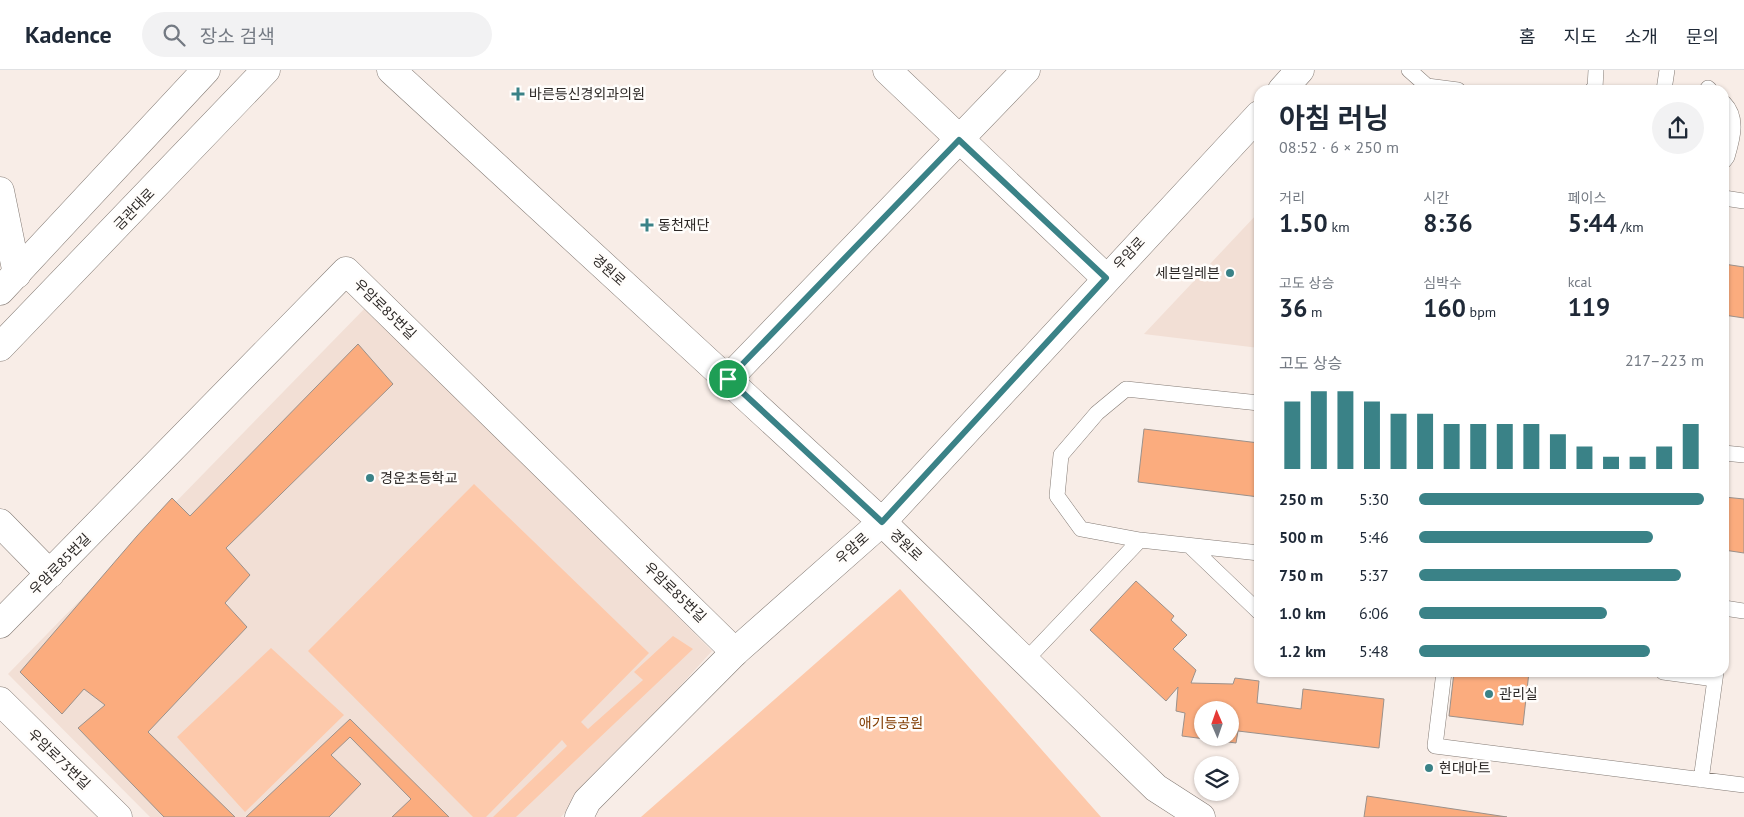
<!DOCTYPE html>
<html lang="ko">
<meta charset="utf-8">
<style>
:root{--surface:#fff;--page:#f2f2f3;--text:#1f2937;--muted:#747a83;--line:#e0e1e3;--accent:#3a8287}
body{margin:0;font-family:"PT Sans","Noto Sans KR",sans-serif;background:var(--page);color:var(--text);height:100vh;display:flex;flex-direction:column;font-size:19px;white-space:nowrap}
*{box-sizing:border-box;margin:0}
p{font-size:16px;color:var(--muted)}
.icon{flex:none;width:28px;height:28px;fill:none;stroke:currentColor;stroke-width:2;stroke-linecap:round;stroke-linejoin:round}
.map{position:relative;flex:1;overflow:hidden}
.panel{position:absolute;left:1254px;top:15px;width:475px;height:592px;display:flex;flex-direction:column;background:var(--surface);border-radius:15px;box-shadow:0 1px 4px #0004}
.panel>*{flex:none}
.needle{width:32px;rotate:358deg}
.controls{position:absolute;left:1194px;top:631px;display:grid;gap:10px}
.controls a{display:grid;place-items:center;width:45px;height:45px;border-radius:50%;background:var(--surface);box-shadow:0 1px 4px #0004;font-size:25px}
.pin{position:absolute;display:grid;place-items:center;width:42px;height:42px;color:#fff;margin:-21px;border:2px solid #fff;border-radius:50%;box-shadow:0 1px 5px #0007}
.round{display:grid;place-items:center;flex:none;width:52px;height:52px;border-radius:26px;background:var(--page)}
.overview{display:flex;align-items:center;justify-content:space-between;height:85px;padding:0 25px}
h1{font-size:28px;font-weight:700;line-height:38px}
.figures{display:grid;grid-template-columns:repeat(3,1fr);gap:8px;height:85px;padding:5px 25px}
.figures div{display:grid;align-content:center}
.figures b{font-size:25px;font-weight:700}
.figures small{font-size:14px;font-weight:400}
.figures p{font-size:14px}
.chart{height:140px;padding:10px 25px}
.chart p{display:flex;justify-content:space-between}
.chart svg{width:100%;height:90px;margin-top:5px;stroke:var(--accent);stroke-width:6}
ul{padding:0 25px;list-style:none;font-size:16px}
li{display:grid;grid-template-columns:80px 60px 1fr;align-items:center;height:38px}
li i{height:12px;border-radius:6px;background:var(--accent)}
header{display:flex;align-items:center;gap:30px;box-sizing:border-box;height:70px;padding:0 25px;background:var(--surface);border-bottom:1px solid var(--line)}
header strong{font-size:24px}
nav{display:flex;gap:28px;margin-inline-start:auto;font-size:18px}
.search{width:350px;height:45px;background:var(--page);display:flex;align-items:center;gap:12px;box-sizing:border-box;padding:0 18px;border-radius:28px;color:var(--muted);font-size:19px}
.map>svg:first-child{display:block}
.built{fill:#f2dfd5}
.green{fill:#fdc9ab}
.building{fill:#fbac7e;stroke:#9b918b;fill-rule:evenodd}
.lines{fill:none;stroke-linecap:round;stroke-linejoin:round}
.lane-casing{stroke:#847b75;stroke-width:16}
.street-casing{stroke:#847b75;stroke-width:29}
.secondary-casing{stroke:#847b75;stroke-width:29}
.primary-casing{stroke:#847b75;stroke-width:29}
.lane{stroke:#fff;stroke-width:15}
.street{stroke:#fff;stroke-width:28}
.secondary{stroke:#fff;stroke-width:28}
.primary{stroke:#fff;stroke-width:28}
.route-casing{stroke:#fff;stroke-width:10}
.route{stroke:#3a8287;stroke-width:6}
.poi-dot{fill:#3a8287;stroke:#fffdfb;stroke-width:2}
.labels{text-anchor:middle;dominant-baseline:central;stroke-width:5;stroke-linejoin:round;paint-order:stroke}
.poi-label{font-size:14px;fill:#2d2927;stroke:#fffdfb;text-anchor:start}
.street-label{font-size:14px;fill:#2d2927;stroke:#fffdfb}
.park-label{font-size:14px;fill:#823d03;stroke:#fffdfb}
</style>
<header>
<strong>Kadence</strong>
<div class="search"><svg class="icon" aria-label="search" viewBox="0 0 24 24"><circle cx="10" cy="10" r="6"/><path d="M15 15l6 6"/></svg>장소 검색</div>
<nav><a>홈</a><a>지도</a><a>소개</a><a>문의</a></nav>
</header>
<div class="map">
<svg width="1744" height="747" viewBox="0 0 1744 747">
<rect width="100%" height="100%" fill="#f8ede7"/>
<path class="built" d="M1258,143L1259,278L1144,264Z
M368,235L712,581L561,747H150L8,604Z"/>
<path class="green" d="M474,414L649,583L581,652L588,659L643,610L634,602L673,566L693,579L516,747H493L567,676L562,670L486,747H473L308,581Z
M900,519L1101,747H641Z
M271,578L344,645L245,742L177,667Z"/>
<path class="building" d="M1724,194L1744,197V248L1724,245Z
M358,274L393,314L226,478L250,505L225,533L247,557L148,662L235,747H164L78,658L105,635L84,619L62,644L20,602L137,466L172,428L190,446Z
M1144,359L1259,373V427L1138,412Z
M1724,427L1744,429V483L1724,480Z
M1136,511L1174,546L1171,550L1187,565L1173,579L1196,600L1191,613L1233,614L1235,608L1259,611L1257,633L1301,639L1303,619L1384,629L1379,678L1238,661L1236,673L1182,666L1185,643L1176,641L1178,617L1166,631L1090,560ZM1202,640H1230V668H1202Z
M1454,602H1529L1523,655L1449,646Z
M350,649L449,747H392L411,729L350,667L331,685L361,714L329,747H246Z
M1367,726L1507,747H1364Z"/>
<g class="lines">
<defs>
<path id="lane" d="M1409,0L1427,16L1458,20
M1708,18L1710,20
M1592,20L1595,18L1596,0
M1664,20L1667,0
M1724,33C1739,48 1732,70 1727,87L1724,91
M1724,128L1744,131
M1259,333L1126,319L1097,343L1061,385L1057,426L1081,459L1140,470L1259,483
M1724,383L1744,385
M1190,476L1259,542
M1724,538L1744,541
M1025,591L1140,470
M1444,602L1435,676L1744,715
M1663,602L1715,609
M1701,710L1716,602"/>
<path id="street" d="M887,0L1106,208
M0,121L17,204
M728,309L1026,0
M0,453L50,504
M0,554L346,201L735,582
M0,631L118,747"/>
<path id="secondary" d="M391,0L882,452L1156,718L1201,747
M1282,20L1300,0
M579,747L587,731L735,582L882,452L1259,45"/>
<path id="primary" d="M0,221L206,0
M0,277L266,0"/>
</defs>
<use href="#lane" class="lane-casing"/>
<use href="#street" class="street-casing"/>
<use href="#secondary" class="secondary-casing"/>
<use href="#primary" class="primary-casing"/>
<use href="#lane" class="lane"/>
<use href="#street" class="street"/>
<use href="#secondary" class="secondary"/>
<use href="#primary" class="primary"/>
</g>
<g class="lines">
<defs>
<path id="route" d="M959,70L1106,208L882,452L728,309Z"/>
</defs>
<use href="#route" class="route-casing"/>
<use href="#route" class="route"/>
</g>
<g class="poi-dot">
<path d="M515.5 16.5h5v5h5v5h-5v5h-5v-5h-5v-5h5z"/>
<path d="M644.5 147.5h5v5h5v5h-5v5h-5v-5h-5v-5h5z"/>
<circle cx="1230" cy="203" r="5"/>
<circle cx="370" cy="408" r="5"/>
<circle cx="1489" cy="624" r="5"/>
<circle cx="1429" cy="698" r="5"/>
</g>
<g class="labels">
<g class="poi-label">
<text x="529" y="24">바른등신경외과의원</text>
<text x="658" y="155">동천재단</text>
<text x="1220" y="203" text-anchor="end">세븐일레븐</text>
<text x="380" y="408">경운초등학교</text>
<text x="1499" y="624">관리실</text>
<text x="1439" y="698">현대마트</text>
</g>
<g class="street-label">
<text transform="translate(134 139) rotate(-46)">금관대로</text>
<text transform="translate(1129 183) rotate(-47)">우암로</text>
<text transform="translate(609 200) rotate(42)">경원로</text>
<text transform="translate(385 239) rotate(44)">우암로85번길</text>
<text transform="translate(906 475) rotate(44)">경원로</text>
<text transform="translate(852 478) rotate(-42)">우암로</text>
<text transform="translate(60 494) rotate(-45)">우암로85번길</text>
<text transform="translate(675 522) rotate(44)">우암로85번길</text>
<text transform="translate(59 689) rotate(44)">우암로73번길</text>
</g>
<g class="park-label">
<text x="891" y="653">애기등공원</text>
</g>
</g>
</svg>
<div class="controls">
<a><svg class="needle" viewBox="-14 -14 28 28"><path d="M0-13l5 13h-10z" fill="#e53935"/><path d="M0 13l5-13h-10z" fill="#747a83"/></svg></a>
<a><svg class="icon" aria-label="layers" viewBox="0 0 24 24"><path d="M12 4l9 5-9 5-9-5zM3 14l9 5 9-5"/></svg></a>
</div>
<div class="pin" style="left:728px;top:309px;background:#1e9e55"><svg class="icon" aria-label="arrive" viewBox="0 0 24 24"><path d="M6 21V4h12l-3 4 3 4H6"/></svg></div>
<section class="panel">
<div class="overview"><div><h1>아침 러닝</h1><p>08:52 · 6 × 250 m</p></div><a class="round"><svg class="icon" aria-label="share" viewBox="0 0 24 24"><path d="M12 15V3M7 8l5-5 5 5M5 13v7h14v-7"/></svg></a></div>
<div class="figures">
<div><p>거리</p><b>1.50<small> km</small></b></div>
<div><p>시간</p><b>8:36</b></div>
<div><p>페이스</p><b>5:44<small> /km</small></b></div>
</div>
<div class="figures">
<div><p>고도 상승</p><b>36<small> m</small></b></div>
<div><p>심박수</p><b>160<small> bpm</small></b></div>
<div><p>kcal</p><b>119</b></div>
</div>
<div class="chart"><p><span>고도 상승</span>217–223 m</p>
<svg viewBox="0 0 160 44" preserveAspectRatio="none"><path d="M5 44V11M15 44V6M25 44V6M35 44V11M45 44V17M55 44V17M65 44V22M75 44V22M85 44V22M95 44V22M105 44V27M115 44V33M125 44V38M135 44V38M145 44V33M155 44V22"/></svg>
</div>
<ul>
<li><b>250 m</b>5:30<i style="width:100%"></i></li>
<li><b>500 m</b>5:46<i style="width:82%"></i></li>
<li><b>750 m</b>5:37<i style="width:92%"></i></li>
<li><b>1.0 km</b>6:06<i style="width:66%"></i></li>
<li><b>1.2 km</b>5:48<i style="width:81%"></i></li>
</ul>
</section>
</div>
